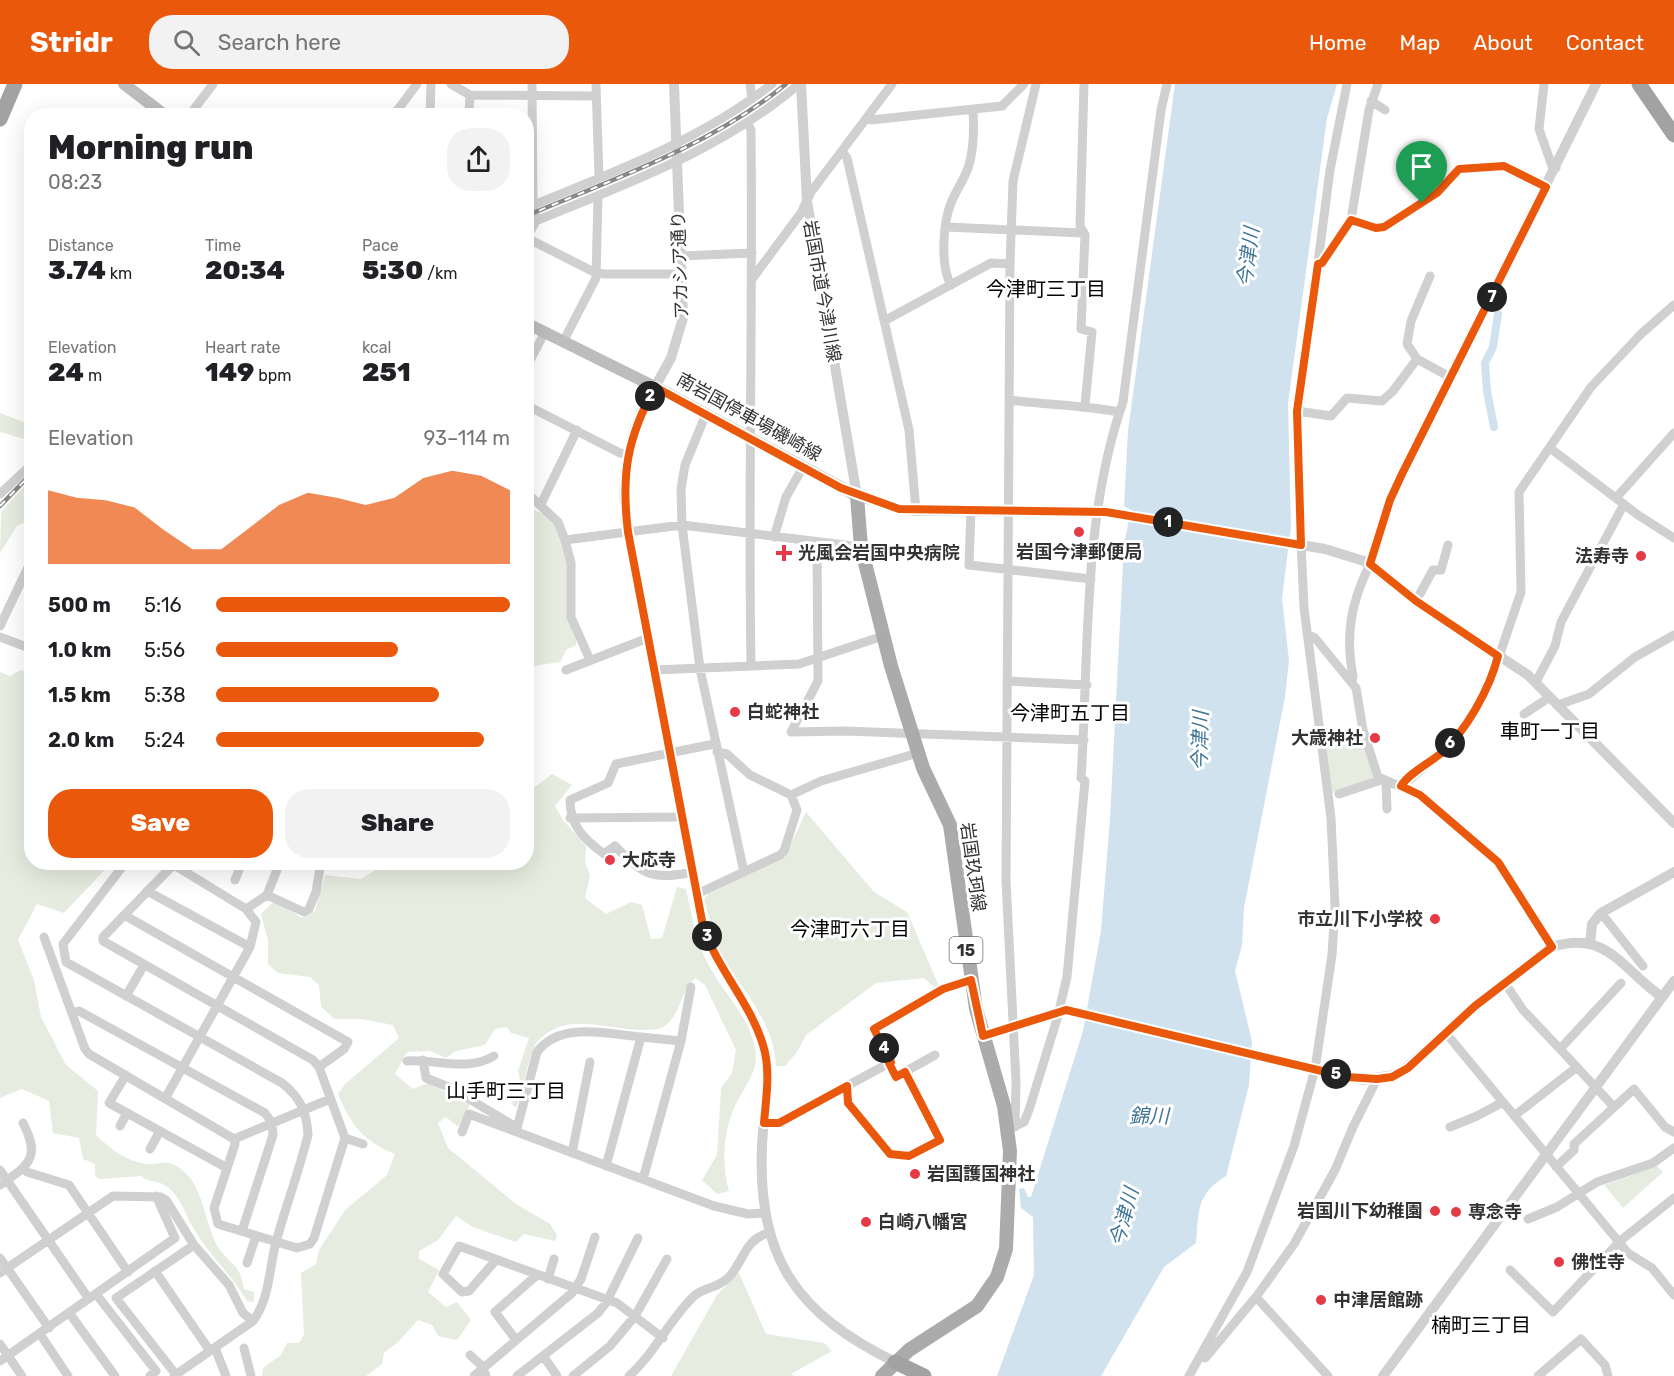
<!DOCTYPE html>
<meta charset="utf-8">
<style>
:root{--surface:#fff;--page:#f2f2f2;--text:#202124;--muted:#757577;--accent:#ea580c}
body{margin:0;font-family:Rubik,"Noto Sans JP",sans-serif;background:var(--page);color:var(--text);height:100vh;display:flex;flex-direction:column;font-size:22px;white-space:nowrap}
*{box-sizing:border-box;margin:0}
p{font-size:20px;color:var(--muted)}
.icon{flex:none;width:33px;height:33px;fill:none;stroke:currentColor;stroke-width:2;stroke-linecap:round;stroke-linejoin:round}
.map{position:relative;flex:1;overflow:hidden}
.drawer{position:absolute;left:24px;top:24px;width:510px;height:762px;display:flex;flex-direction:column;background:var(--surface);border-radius:24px;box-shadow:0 6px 24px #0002}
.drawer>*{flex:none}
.pin{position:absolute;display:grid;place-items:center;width:51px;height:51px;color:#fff;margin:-62px -26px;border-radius:50% 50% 50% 0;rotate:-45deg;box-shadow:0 0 6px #0007}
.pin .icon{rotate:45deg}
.km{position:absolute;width:30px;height:30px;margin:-15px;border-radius:50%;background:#222;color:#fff;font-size:16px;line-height:30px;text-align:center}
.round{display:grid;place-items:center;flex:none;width:63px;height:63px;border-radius:24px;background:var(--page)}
.headline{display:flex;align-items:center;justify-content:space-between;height:102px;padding:0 24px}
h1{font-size:33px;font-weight:800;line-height:45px}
.figures{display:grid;grid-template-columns:repeat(3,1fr);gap:9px;height:102px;padding:6px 24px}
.figures div{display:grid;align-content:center}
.figures b{font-size:26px;font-weight:800}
.figures small{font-size:16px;font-weight:400}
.figures p{font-size:16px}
.chart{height:168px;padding:12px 24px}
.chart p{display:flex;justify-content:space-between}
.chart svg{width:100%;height:108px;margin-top:6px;fill:var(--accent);opacity:.7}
.primary-button{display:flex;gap:12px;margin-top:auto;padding:12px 24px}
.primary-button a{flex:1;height:69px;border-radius:24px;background:var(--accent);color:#fff;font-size:24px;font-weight:800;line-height:69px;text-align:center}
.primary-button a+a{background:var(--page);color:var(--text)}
ul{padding:0 24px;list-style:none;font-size:20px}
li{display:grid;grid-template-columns:96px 72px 1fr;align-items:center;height:45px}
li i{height:15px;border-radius:8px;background:var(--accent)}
header{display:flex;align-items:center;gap:36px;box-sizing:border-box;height:84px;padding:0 30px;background:var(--accent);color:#fff}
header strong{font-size:28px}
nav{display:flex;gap:33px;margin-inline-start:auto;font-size:21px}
.search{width:420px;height:54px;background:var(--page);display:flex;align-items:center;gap:15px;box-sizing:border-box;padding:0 21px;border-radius:24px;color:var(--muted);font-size:22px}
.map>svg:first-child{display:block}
.green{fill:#e6ecdf}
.water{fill:#cfe2ee}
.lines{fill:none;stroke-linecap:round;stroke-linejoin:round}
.canal{stroke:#cfe2ee;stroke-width:8}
.minor{stroke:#d0d0d0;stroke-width:9}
.tertiary{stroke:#d0d0d0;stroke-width:10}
.secondary{stroke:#bdbdbd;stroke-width:12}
.primary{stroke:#ababab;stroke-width:14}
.trunk{stroke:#a2a2a2;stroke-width:15}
.rail-casing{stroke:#888;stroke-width:4.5}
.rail{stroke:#fff;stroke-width:2;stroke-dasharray:7;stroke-linecap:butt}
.route-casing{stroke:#fff;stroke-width:12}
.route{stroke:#ea580c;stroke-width:8}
.poi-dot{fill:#e63946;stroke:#fff;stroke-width:2}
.labels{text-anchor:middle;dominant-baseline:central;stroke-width:6;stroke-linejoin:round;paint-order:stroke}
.shield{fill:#fff;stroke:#707070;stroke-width:1.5}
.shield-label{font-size:16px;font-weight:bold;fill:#333}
.street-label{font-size:18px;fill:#333;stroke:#fff}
.poi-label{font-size:18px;font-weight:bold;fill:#333;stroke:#fff;text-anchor:start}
.water-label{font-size:20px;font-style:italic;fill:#3f7597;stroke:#fff}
.neighbourhood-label{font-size:20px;fill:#000;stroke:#fff}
</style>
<header>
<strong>Stridr</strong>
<div class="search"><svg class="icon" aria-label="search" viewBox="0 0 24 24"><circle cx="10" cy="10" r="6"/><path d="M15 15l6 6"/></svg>Search here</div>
<nav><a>Home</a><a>Map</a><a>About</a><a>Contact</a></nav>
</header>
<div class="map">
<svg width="1674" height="1292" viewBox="0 0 1674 1292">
<rect width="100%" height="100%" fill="#fff"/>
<path class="green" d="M0,329L31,341V357L0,348Z
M31,395V430L26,438L17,442L0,469L1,428Z
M533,426C544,429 552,434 558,445C571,468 573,525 576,553V561L566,566L560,578L527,583L526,430Z
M21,586L31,589L32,778L111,779L64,829L37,820L18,856L34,896L41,933L66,981L98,1007L96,1051C110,1065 126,1077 147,1080C154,1081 163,1077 169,1079C207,1092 201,1140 221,1167C235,1185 239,1179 244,1205L254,1208V1218L247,1217C231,1190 209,1171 194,1145C185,1131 181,1112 166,1102C158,1096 151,1100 141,1092L99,1095L95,1091V1080L83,1075L79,1054L53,1049L49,1017L22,1005L0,1014V588L10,592Z
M1362,649L1375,696L1332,709L1324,658L1343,655V652Z
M552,690L572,701L555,722L563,736L586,762L585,777L590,792L585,814L606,830L631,818L642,821L651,855L662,854L677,803L686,805C691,828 695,854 706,876C721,908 753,934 756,972C757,987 744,1005 737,1018C723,1045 721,1079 729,1107L717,1110L702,1096L717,1071L721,1004L732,989L736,966L705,901L695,894C679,908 681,936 659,945C656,946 649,945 646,946C609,947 566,925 537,958C530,967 522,1009 516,1024L512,1020L520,996L518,987L529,954L511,949L507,943L495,945L485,961L456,967L446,974L430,967L407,968L395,990L413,1005L428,999L470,1021L458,1043L446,1033L438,1039L448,1064L516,1120L550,1140L557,1151L555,1157L524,1150L516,1158L473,1143L456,1132L438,1156L419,1167V1175L439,1186L428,1208L446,1223L457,1218L471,1236L457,1256L438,1252L432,1241L418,1236L398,1258L384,1269L382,1280L366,1292H262L263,1284L281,1271L287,1259H299L304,1251L301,1189L316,1180L319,1166L345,1126L387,1091L395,1070C363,1057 351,1041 338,1010L345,1000L399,954L393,941L361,935H334L321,922L319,901L310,893L278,889L268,880V857L261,830L274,817L302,834L315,827L325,791L361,795L387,779L526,778L527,707L531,706Z
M806,728L874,808L907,828L939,902L936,905L924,894L876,899L806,951L797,968L785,982H776C775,942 746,910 726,878C715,860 710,837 704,816L708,810L785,773Z
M1657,1082L1663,1088L1623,1124L1604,1101Z
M739,1189L766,1250L824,1259L832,1267L791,1290L794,1292H671L717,1211Z"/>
<path class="water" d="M1175,0H1337L1327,34L1288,319L1291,443L1282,514L1289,577L1285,613L1244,824L1242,861L1235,887L1252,957L1249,1001L1226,1092C1196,1111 1199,1126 1196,1159L1164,1183L1101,1292H997L1034,1191L1033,1133L1021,1124L1019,1105L1024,1104L1028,1113H1031L1083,947L1101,847L1110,735L1124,460L1131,426L1124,422L1128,347Z"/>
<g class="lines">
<path class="canal" d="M1494,343L1487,307L1485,279L1493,263L1498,230"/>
<path class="minor" d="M451,0L470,11L596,12
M596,0L599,94
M750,0L752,15
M1084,0L1080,142L1085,151L1081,245L1092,248L1085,321
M1544,0L1539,45L1552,82L1556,84
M1371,17L1385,26
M189,32L213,0
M393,32L417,0
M430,32L431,0
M469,32L470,11
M867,34L871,36L1002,22L1024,0
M748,40L751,46C753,225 748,403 751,582
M842,67L847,74L909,346L916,427
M526,124C612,89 699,57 772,0
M1351,136L1376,144L1384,143L1437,109L1459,85L1504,82L1546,103
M526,141C622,101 720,68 799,0
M947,143L1082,149
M527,154L592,187L604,190H682
M526,155L536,137L533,122L532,0
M681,172L752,169
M1318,180L1322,179L1351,136L1369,26L1378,0
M1430,192L1411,237L1407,260L1417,275L1450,293
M752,195L801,129L811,108L892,0
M951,201C940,182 943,139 951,119C956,106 965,95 969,81C974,64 974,43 973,26
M884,237L991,179L1010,180
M563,258L596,194L598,112
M526,284L545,248
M1010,316C1047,321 1082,321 1119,328
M526,321L620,369L628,370
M1297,327L1331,332L1347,314L1382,317L1393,307L1417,275
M706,330L685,381L681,405L682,441L700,585L744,788
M1550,364L1638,431L1674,454
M526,408L558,438L565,456L682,441L861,463
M0,410L32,380
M1616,414L1674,349
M541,420L577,346
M971,427L969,481L1091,495
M774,453L786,413L803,383
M565,456L571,479V533L590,576
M817,459L818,597L791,648L845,647L1084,656
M1416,517L1433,486H1441L1448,461
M0,542L32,475
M1307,550L1315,554L1356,604L1363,646L1378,693L1420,711L1498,778L1552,863
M0,553L32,565
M566,586L648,554
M654,586L799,580L883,552
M1007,597L1087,601
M1352,597L1353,592C1345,551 1351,518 1370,480
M1536,598L1555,562L1561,538L1624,420
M1558,621L1589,610L1635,573L1674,551
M1524,630L1550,613
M1386,698L1387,725
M1401,703L1448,663L1474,629L1489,602L1521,508L1519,408L1591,303L1641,250L1674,221
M1339,710L1381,696
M791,711L821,697L918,669
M570,734L683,733
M126,778L63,860L66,878L282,999C300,1013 307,1028 308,1051C299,1087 286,1122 276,1158C269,1185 270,1214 253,1237L174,1292
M693,788C652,796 644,792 615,762L604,770C584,755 570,742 570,716L608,699L616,680L714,660
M235,796L242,778
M147,807L250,863
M697,810L780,771L784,767L797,726L791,711L750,691L727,670L717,668
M267,811L304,828L309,825L316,808L321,778
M246,825L267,811L280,778
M1601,829L1643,882
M124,831L348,958L344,965L319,983
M44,853L85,965L89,970L234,1055L235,1060L214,1124L218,1140L297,1164L310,1160L314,1154L345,1054L319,983L313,976L103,857V853L176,778
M1505,899L1523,926L1560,965
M126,912L144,881
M72,929L79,927L265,1029L272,1039L273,1051L242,1147
M1445,948L1628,1169L1652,1184L1674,1211
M983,952L1066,926L1315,985
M423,976L426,994L451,1004L516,1043
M407,977C437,975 467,988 494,972
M889,979L896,993L935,971
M126,991L109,1019L227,1084
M847,1002L848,1019L889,1070L909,1072L940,1056L905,988
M166,1013L250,863L256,838L246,825L174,781
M1614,1023L1560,965L1621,899
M1514,1032L1577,983
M764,1039H779L891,978L874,945L943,905L971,896
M120,1042L127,1029
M1015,1043L1016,998L1006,796L1010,180L1013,97L1036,0
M1450,1043L1477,1032L1503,1018
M1009,1045L1024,1038L1029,1026L1057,935L1067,893L1085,697L1081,694C1089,571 1082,435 1123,318L1161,26L1167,0
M462,1048L469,1030L714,1122L748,1130L764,1129
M516,1048L537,968C560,937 607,950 641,953
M345,1054L363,1060
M234,1055L330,1015
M150,1065L160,1047
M572,1069L590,978
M606,1082L641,953L681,957
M1556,1083L1574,1066V1060L1634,1005L1665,1043L1674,1048
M24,1085L27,1088L69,1101L128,1188
M0,1086L89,1215
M643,1095L681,957L691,903
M0,1101C29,1081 41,1074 23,1039
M1528,1135L1557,1123L1597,1098L1653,1079L1674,1064
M0,1174L49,1244
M496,1176L469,1207L462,1208L443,1190L459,1162L617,1219L663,1254
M247,1179L256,1152
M1510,1186L1553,1228L1620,1157L1674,1114
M155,1187L210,1267
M0,1189L113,1112L161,1113L166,1116L194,1161L229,1201L243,1229L253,1237
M548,1195L554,1175
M96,1210L156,1287L150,1292
M1256,1213L1328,1292
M70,1230L115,1292
M40,1250L68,1292
M516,1256L495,1228L537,1191
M0,1260L22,1292
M215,1264L226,1292
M244,1264L251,1292
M470,1271L482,1282L486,1292
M544,1273L557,1292
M1205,1274L1256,1213L1294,1160L1335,1086L1353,1043L1377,995
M0,1277L175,1154L156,1112
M177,1292L116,1214L194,1161
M474,1292L572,1209L581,1195L595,1153
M517,1292L598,1229L606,1219L638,1154
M573,1292L610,1262L635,1232L667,1175
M629,1292C655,1269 669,1236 694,1212C703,1203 718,1205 730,1192C744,1176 745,1155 769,1149
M1189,1292L1247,1188L1294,1062L1315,985L1332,871L1335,822L1331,734L1304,524L1296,348L1330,86L1347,0
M1538,1292L1581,1255L1605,1281L1608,1292"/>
<path class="tertiary" d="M674,0L683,234L671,274L641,328L633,350L625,389L624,412L628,448L703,842C717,886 753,923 764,963C772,995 763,1030 762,1063C757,1174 797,1230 895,1278
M801,0L807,117L857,412L899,425L916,427L1106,428L1325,465L1364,477L1416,517L1528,591L1674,739
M1370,480L1390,416L1402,390L1596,0
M1590,860L1592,840L1601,829L1674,788
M1315,985L1363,996L1399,990L1475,923L1552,863C1608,845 1623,887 1662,913
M1383,1292L1674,897"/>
<path class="secondary" d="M124,0L166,32
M526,239L665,308L857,412"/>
<path class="primary" d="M857,412L861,463L891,582L923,684L950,741L976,925L1004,1022L1010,1067L1006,1165L997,1193L977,1222L909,1266L882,1292"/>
<path class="trunk" d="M1639,0L1674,51
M0,35L15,0
M895,1278L924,1292"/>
<defs>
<path id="rail" d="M526,132C616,94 710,62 786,0
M0,422L32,389"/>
</defs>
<use href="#rail" class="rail-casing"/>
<use href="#rail" class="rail"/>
</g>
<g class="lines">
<defs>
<path id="route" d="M1504,82L1546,103L1402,390L1390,416L1370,480L1416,517L1498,572C1490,604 1466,648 1440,670C1428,680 1409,689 1401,702L1420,711L1498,778L1552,863L1475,922L1408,984L1392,993L1377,995L1347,993L1066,926L983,952L971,896L943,905L874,945L891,978L889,979L896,993L905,988L940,1056L909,1072L890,1070L848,1019L847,1002L779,1039H764C766,1014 771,986 763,961C750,918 717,885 703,842L628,448C621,391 627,354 655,303L841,404L899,425L1106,428L1301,461L1297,327L1318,180L1322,179L1351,136L1376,144L1384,143L1437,109L1459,85Z"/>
</defs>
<use href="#route" class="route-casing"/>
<use href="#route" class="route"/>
</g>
<g class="poi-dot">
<circle cx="1079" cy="448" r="6"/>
<path d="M781 460h6v6h6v6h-6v6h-6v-6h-6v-6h6z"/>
<circle cx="1641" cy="472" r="6"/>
<circle cx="735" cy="628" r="6"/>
<circle cx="1375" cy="654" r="6"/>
<circle cx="610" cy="776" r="6"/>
<circle cx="1435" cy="835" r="6"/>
<circle cx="915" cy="1090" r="6"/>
<circle cx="1435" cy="1127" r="6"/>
<circle cx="1456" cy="1128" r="6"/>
<circle cx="866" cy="1138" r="6"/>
<circle cx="1559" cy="1178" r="6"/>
<circle cx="1321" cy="1216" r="6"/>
</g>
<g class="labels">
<rect class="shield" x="949.5" y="853" width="33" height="26" rx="4.5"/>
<g class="shield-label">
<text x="966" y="866">15</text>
</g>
<g class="street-label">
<text transform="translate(680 181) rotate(-92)">アカシア通り</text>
<text transform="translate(822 207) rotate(80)">岩国市道今津川線</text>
<text transform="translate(749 333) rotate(29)">南岩国停車場磯崎線</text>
<text transform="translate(973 783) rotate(82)">岩国玖珂線</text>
</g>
<g class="poi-label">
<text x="1079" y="468" text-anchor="middle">岩国今津郵便局</text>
<text x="798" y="469">光風会岩国中央病院</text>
<text x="1629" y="472" text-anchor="end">法寿寺</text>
<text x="747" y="628">白蛇神社</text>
<text x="1363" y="654" text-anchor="end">大歳神社</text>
<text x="622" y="776">大応寺</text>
<text x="1423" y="835" text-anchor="end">市立川下小学校</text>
<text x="927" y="1090">岩国護国神社</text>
<text x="1423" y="1127" text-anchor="end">岩国川下幼稚園</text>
<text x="1468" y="1128">専念寺</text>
<text x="878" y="1138">白崎八幡宮</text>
<text x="1571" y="1178">佛性寺</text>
<text x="1333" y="1216">中津居館跡</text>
</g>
<g class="water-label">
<text transform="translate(1248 173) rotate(-83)">今津川</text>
<text transform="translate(1200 657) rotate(-89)">今津川</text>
<text x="1149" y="1032">錦川</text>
<text transform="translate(1124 1133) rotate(-75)">今津川</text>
</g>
<g class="neighbourhood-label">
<text x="1046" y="205">今津町三丁目</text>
<text x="1070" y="629">今津町五丁目</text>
<text x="1550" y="647">車町一丁目</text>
<text x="850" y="845">今津町六丁目</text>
<text x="506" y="1007">山手町三丁目</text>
<text x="1481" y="1241">楠町三丁目</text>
</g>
</g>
</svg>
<div class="pin" style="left:1422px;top:119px;background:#1e9e55"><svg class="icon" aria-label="arrive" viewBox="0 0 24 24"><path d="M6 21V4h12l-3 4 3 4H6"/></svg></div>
<b class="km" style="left:1168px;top:438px">1</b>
<b class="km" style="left:650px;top:312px">2</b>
<b class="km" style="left:707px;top:852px">3</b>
<b class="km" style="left:884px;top:964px">4</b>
<b class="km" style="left:1336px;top:990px">5</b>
<b class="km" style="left:1450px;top:659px">6</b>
<b class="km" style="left:1492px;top:213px">7</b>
<section class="drawer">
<div class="headline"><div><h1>Morning run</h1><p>08:23</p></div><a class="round"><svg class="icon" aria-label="share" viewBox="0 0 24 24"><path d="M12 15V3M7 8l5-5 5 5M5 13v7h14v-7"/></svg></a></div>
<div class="figures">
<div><p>Distance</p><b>3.74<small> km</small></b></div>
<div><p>Time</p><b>20:34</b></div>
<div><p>Pace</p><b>5:30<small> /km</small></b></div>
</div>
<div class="figures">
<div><p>Elevation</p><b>24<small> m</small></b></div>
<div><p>Heart rate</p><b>149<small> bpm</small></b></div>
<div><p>kcal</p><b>251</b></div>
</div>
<div class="chart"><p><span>Elevation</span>93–114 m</p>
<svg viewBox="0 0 160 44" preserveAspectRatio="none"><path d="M0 44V14L10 17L20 18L30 21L40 30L50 38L60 38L70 29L80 20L90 15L100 17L110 20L120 17L130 9L140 6L150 8L160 14V44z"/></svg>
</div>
<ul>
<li><b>500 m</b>5:16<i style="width:100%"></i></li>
<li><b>1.0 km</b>5:56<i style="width:62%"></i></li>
<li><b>1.5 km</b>5:38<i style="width:76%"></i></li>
<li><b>2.0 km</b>5:24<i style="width:91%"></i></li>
</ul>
<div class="primary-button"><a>Save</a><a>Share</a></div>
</section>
</div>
